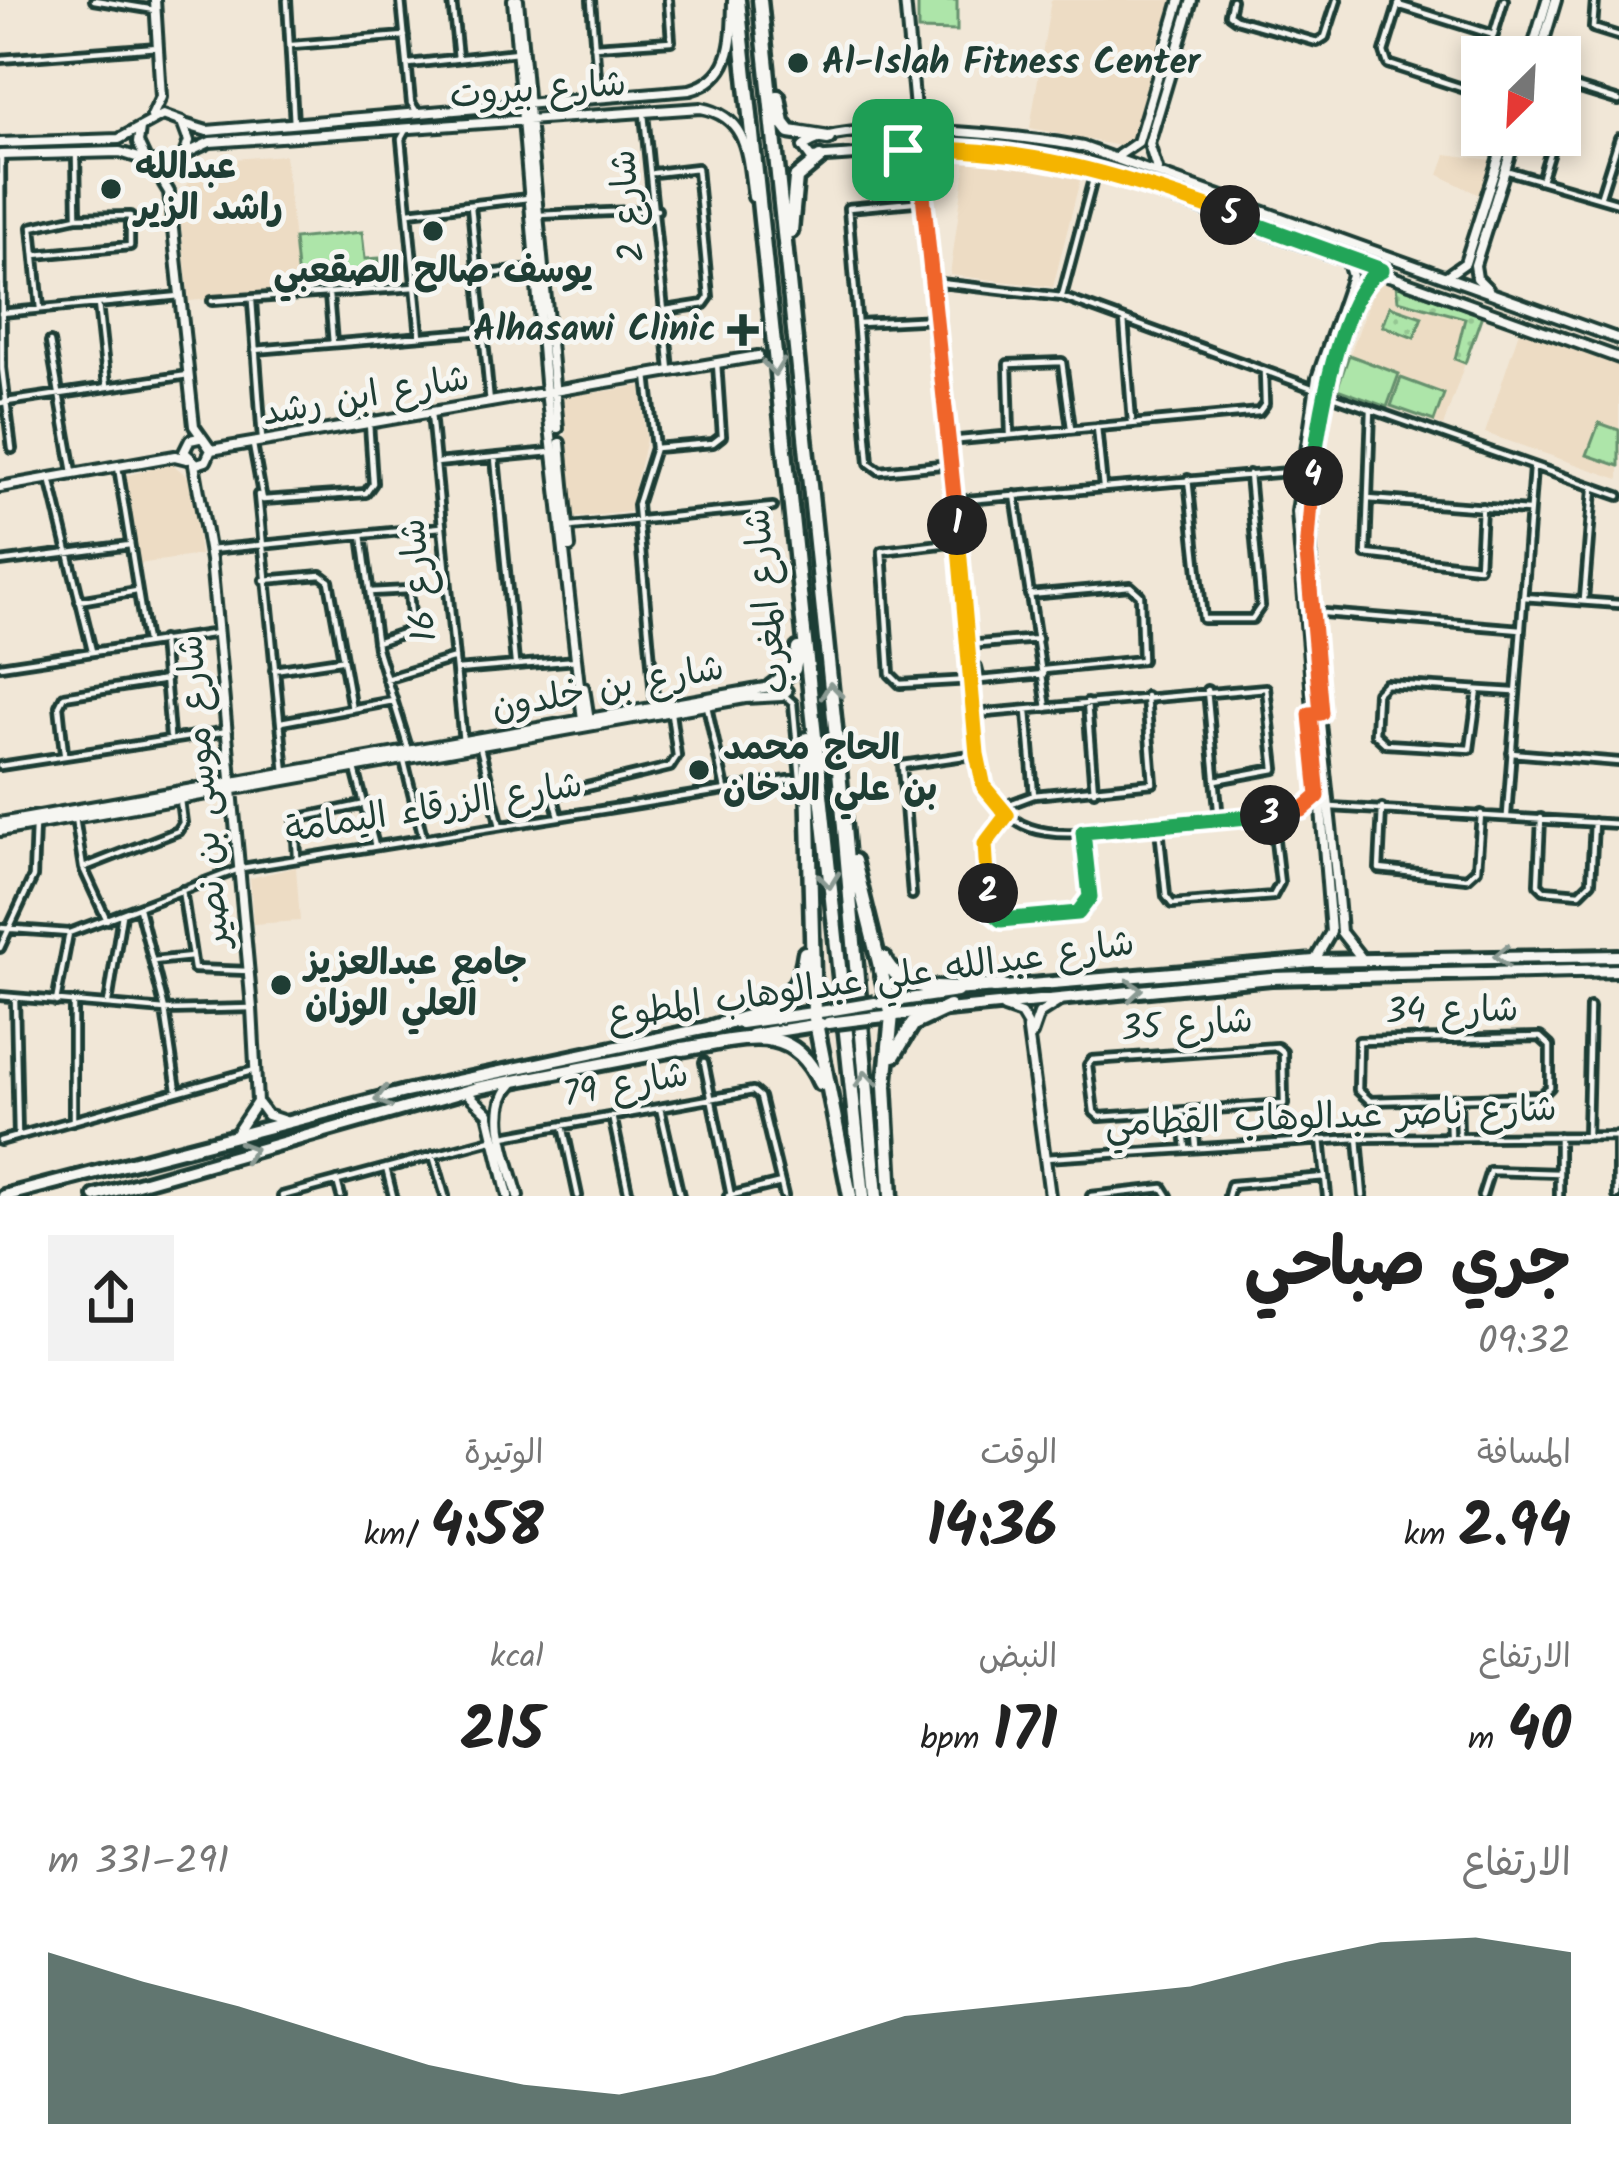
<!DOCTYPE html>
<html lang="ar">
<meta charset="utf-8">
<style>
:root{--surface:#fff;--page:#f2f2f2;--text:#222;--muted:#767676;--accent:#1f3d34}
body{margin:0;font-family:Kalam,"Playpen Sans Arabic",sans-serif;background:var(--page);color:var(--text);direction:rtl;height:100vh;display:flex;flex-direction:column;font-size:45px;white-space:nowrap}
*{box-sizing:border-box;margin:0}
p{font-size:39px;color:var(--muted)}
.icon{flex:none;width:66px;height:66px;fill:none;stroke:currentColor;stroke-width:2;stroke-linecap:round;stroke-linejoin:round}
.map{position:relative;height:1196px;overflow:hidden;direction:ltr}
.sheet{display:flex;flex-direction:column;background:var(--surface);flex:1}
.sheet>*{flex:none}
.needle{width:78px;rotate:204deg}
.tools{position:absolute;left:1461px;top:36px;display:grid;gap:24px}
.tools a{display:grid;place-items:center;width:120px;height:120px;border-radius:0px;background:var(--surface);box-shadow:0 6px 18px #0003;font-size:60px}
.pin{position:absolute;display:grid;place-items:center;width:102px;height:102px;color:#fff;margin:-51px;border-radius:24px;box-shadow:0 6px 18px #0006}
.km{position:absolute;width:60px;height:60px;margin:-30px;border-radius:50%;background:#222;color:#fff;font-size:33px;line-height:60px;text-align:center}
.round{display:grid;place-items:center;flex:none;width:126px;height:126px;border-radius:0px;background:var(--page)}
.overview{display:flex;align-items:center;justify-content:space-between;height:204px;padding:0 48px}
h1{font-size:66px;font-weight:700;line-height:90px}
.figures{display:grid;grid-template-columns:repeat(3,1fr);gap:18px;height:204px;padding:12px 48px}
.figures div{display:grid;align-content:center}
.figures b{font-size:60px;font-weight:700}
.figures small{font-size:33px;font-weight:400}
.figures p{font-size:33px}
.chart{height:336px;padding:24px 48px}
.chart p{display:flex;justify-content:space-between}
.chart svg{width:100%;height:216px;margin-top:12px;fill:var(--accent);opacity:.7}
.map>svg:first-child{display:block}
.built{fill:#eddcc4}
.green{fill:url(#green-dots);stroke:#66916e;stroke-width:3}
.pitch{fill:#ade5a9;stroke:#66916e;stroke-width:3}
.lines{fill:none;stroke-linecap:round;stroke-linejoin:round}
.street-casing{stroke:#1f3d34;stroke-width:14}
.secondary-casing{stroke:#1f3d34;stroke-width:16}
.primary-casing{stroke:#1f3d34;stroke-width:20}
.highway-casing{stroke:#1f3d34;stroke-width:21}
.street{stroke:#f6f6f2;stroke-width:4.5}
.secondary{stroke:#f6f6f2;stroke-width:8}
.primary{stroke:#f6f6f2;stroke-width:10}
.highway{stroke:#f6f6f2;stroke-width:12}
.primary-bridge-casing{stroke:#1f3d34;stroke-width:20;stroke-linecap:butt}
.primary-bridge{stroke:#f6f6f2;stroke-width:10}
.oneway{stroke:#8a9a93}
.split-1-casing{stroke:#fff;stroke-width:24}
.split-2-casing{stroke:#fff;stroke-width:24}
.split-3-casing{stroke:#fff;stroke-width:24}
.split-4-casing{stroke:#fff;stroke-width:24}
.split-5-casing{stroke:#fff;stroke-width:24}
.split-6-casing{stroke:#fff;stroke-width:24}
.split-1{stroke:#f0652b;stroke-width:15}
.split-2{stroke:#f5b400;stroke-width:15}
.split-3{stroke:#22a559;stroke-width:15}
.split-4{stroke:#f0652b;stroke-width:15}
.split-5{stroke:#22a559;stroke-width:15}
.split-6{stroke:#f5b400;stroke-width:15}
.poi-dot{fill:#1f3d34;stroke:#f6f6f2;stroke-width:4.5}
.labels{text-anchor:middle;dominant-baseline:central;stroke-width:10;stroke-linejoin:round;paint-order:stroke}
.poi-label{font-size:36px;font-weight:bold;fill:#1f3d34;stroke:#f6f6f2;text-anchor:start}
.street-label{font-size:36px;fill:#1f3d34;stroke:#f6f6f2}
</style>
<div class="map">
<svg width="1619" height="1196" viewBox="0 0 1619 1196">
<defs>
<pattern id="green-dots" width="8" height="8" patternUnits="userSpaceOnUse" patternTransform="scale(3)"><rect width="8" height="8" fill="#ade5a9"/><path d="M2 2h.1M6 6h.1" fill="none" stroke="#94c592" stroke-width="1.8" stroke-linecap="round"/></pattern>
</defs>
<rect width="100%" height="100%" fill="#f1e7d7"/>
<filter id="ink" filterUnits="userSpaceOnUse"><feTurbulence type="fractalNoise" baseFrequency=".00833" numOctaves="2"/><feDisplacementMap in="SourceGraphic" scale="24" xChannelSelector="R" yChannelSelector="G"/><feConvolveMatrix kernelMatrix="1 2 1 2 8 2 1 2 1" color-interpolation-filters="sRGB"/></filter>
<g filter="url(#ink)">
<path class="built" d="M1051,0H1172L1132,141L1119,146L1030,128Z
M1446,154L1492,160L1481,196L1439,175Z
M285,155L299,291L189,301L178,195L206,161Z
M966,160L1081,176L1053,287L950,275Z
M1378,279L1482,315L1443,426L1337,389Z
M1520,328L1619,361V479L1485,433Z
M641,386L646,439L629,512L573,518L563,397Z
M172,464L191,479L200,555L138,564L124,476Z
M296,867L300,921L253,924L250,878Z"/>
<path class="green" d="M1396,285L1482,315L1465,363L1455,359L1465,318L1398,300Z
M1390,306L1422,317L1414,338L1383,326Z"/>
<path class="pitch" d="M918,0H957V31L918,30Z
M362,232L365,259L379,258L382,283L299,291L294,239Z
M1349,355L1399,374L1387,407L1337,389Z
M1401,378L1444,394L1434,421L1391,406Z
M1599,423L1619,430V466L1587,455Z"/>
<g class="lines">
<defs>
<path id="street" d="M94,0L155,10
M287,0L294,124
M401,0L411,103L417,112
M452,0L458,58
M591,0L598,89L606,96
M1232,0L1229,14L1236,19L1317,42L1325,37L1337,0
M1400,0L1384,52L1388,64L1471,91L1482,75
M1595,0L1593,28L1619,36
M1398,5L1494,35
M292,45L405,36
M594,46L671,41L668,0
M1487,57L1504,0
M0,59L158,47
M409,64L517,52
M644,114L670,370
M1560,119L1568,95L1577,88L1619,101
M407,128L401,139L420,336
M908,152L921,165L978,754C998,851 1061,835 1140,827C1184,823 1228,820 1272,815L1302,810L1317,796
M1,155L2,368L12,449
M76,155L77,215
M1505,170L1619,203
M654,173L697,168L709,297L704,304L666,310
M1541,180L1555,135
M1601,195L1619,138
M924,201L848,208L869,463L880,471L951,464
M471,206L490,403
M409,212L528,198
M538,215L657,210
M35,255L130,246V216L77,217L32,227L40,309
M478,275L535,269
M932,282L1062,297L1315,389
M329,295L333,343
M1062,296L1096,168
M212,301L415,287
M252,301L262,439
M98,304L107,386
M1,313L180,296
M1124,320L1132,422
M859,323L937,319
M50,342L73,472
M255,350L483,331
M647,375L655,448L637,505L655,707
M1330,395L1619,496
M0,403L188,375
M1371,409L1366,554L1479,567L1482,507
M431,413L463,742
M1097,427L1103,487
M1010,434L1008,364L1062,362L1071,428
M949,441L1259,412L1265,404L1264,372
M253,445L263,500L366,493L373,483L369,423
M655,448L713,443L722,436L717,363
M495,458L515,663
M436,463L550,452
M118,467L146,642
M50,478L92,651
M1188,479L1203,619H1252L1261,606L1249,474
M258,495L285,773
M1015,495L1047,708
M1368,499L1528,511
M955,501L1300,471
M570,527L773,507
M362,535L377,648L409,751
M958,542L882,551L890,674L900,684L972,680
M210,550L441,527
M0,562L130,545
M264,580L321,575L329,581L352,709
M370,592L409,590L412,630L376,642
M1029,595L1130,586L1140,595L1142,660L1044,670
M1523,597L1619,604
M1584,600L1593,489
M79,601L137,591
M1312,612L1521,629
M162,640L170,736
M968,645L1038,639
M0,666L218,633
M970,667L977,668L980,680L1044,674
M274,670L340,660
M457,670L577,660
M386,679L455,658
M1207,690L1219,820
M1478,690L1470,749L1386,744L1375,734L1377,693L1386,684L1514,692
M1087,703L1094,791
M707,706L725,789
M1027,711L1034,795
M975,714L1266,688L1275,769L1216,780
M281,722L393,701
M480,747L500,826
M64,753L59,706L64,696L166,680
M1511,753L1619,762
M404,761L423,837
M0,766L228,731
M355,769L375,846
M1331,807L1619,824
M999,808L1034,795L1153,783L1146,696
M1382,808L1379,869L1467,878L1477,869L1481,814
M1007,815L985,844L989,910L1001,920L1086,909L1090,897L1083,833
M1507,815L1533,468
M559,816L553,795L670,767L677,756L671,713
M75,818L83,868L107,920
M1541,818L1538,884L1544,890L1580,893L1591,882L1594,822
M1159,828L1166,896L1172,904L1273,896L1280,883L1272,815
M297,857L295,819L361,805
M83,868L178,831L183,823L180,800
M182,890L194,969L249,971
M912,895L902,765L978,754
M139,908L165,1010L177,1090
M0,928L69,933L242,868L800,778L793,703L785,696
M0,948L33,877L35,825
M153,961L192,957
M0,996L165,1010L252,1008
M15,998L18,1136
M56,1002L69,933
M108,1003L122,914
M73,1004V1121
M1540,1037L1550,1046V1087L1541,1096L1370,1101L1358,1090L1359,1041Z
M1277,1047L1283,1052L1284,1104L1100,1117L1094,1112L1088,1065L1092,1060Z
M704,1062L731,1196
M1449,1099L1450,1135
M1458,1099L1459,1135
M660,1108L680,1196
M1182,1112L1186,1148
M1193,1112L1196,1147
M612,1116L629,1196
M563,1125L578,1196
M1587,1135L1590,1007
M1617,1135V1196
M504,1136L753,1091L760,1097L784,1196
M1358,1138L1363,1196
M1321,1139L1327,1196
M0,1141L255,1070
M433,1155L445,1196
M1045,1158L1358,1138L1619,1136
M386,1168L393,1196
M337,1181L341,1196
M282,1196L495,1139
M728,1196L781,1183
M1091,1196L1163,1188L1168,1196
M1228,1196L1231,1185L1325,1177
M1482,1196L1490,1171L1559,1173
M1559,1196V1136"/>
<path id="secondary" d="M513,0L545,382L583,721
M518,0L558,428
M905,0L917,131
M1530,57L1547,0
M1539,57L1556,0
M152,116L161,97L155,0
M184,124L207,131L690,90C734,78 732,39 733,1
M140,129L138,143L146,160
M0,143L119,139L163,115L182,122L189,141L183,158L164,166L120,152L0,155
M185,154L210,142L701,108C749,117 747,156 753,197
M1119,155L1138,142L1180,0
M152,164L169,192L194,426L211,450L206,461L197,464L184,452L190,440L199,438
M1157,169L1149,144L1192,0
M1448,275L1465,263L1506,135
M1488,289L1477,278L1475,265L1516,135
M1619,339L1083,147C1032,136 840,115 803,147L811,158L963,148L1075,163L1619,358
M560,443L570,547
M211,450L758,356
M194,464L211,560L252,1008L257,1102L237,1132
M0,487L175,456L187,459
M584,688L589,720
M0,823L781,685L787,691L782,696L745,698L0,831
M1315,960L1331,932L1297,512L1317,378L1352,276L1347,259
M1363,960L1341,932C1326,731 1279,527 1345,332C1353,309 1356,281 1380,271
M1004,1008L1021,1014L1027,1024L1050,1196
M1032,1034L1039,1014L1058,1002
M512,1084C486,1110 510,1164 518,1196
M466,1092L488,1113L508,1196
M259,1104L267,1115L285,1121"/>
<path id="primary" d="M994,988L1314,961L1619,956
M881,1003L957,992
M876,1017L1271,978L1619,970
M741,1023L827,1011
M751,1035L821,1024
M4,1196L405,1092L717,1026
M95,1196L477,1088L685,1048"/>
<path id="highway" d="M738,0L863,1196
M760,0L837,747L876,1196
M778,97L783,123L790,132L828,138
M791,231L796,178L820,158
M771,687L794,669L798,649
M807,739L814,1013L850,1196
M854,861L892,1015L885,1086L891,1196
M884,958C904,1000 962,987 1002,986
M712,1027C758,1014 798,1009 805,953
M682,1049C740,1041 791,1018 820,1083
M894,1055L913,1024L949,1007"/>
</defs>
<use href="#street" class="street-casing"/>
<use href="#secondary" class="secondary-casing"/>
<use href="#primary" class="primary-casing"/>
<use href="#highway" class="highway-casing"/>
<use href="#street" class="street"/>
<use href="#secondary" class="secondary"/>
<use href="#primary" class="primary"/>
<use href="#highway" class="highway"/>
<defs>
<path id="primary-bridge" d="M827,1011L875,1003
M828,1023L876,1017"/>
</defs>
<use href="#primary-bridge" class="primary-bridge-casing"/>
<use href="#primary-bridge" class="primary-bridge"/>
</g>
<defs><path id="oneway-chevron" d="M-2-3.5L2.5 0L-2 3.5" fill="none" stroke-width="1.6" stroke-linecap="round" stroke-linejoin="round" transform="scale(3)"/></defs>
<g class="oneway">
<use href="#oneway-chevron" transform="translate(774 367) rotate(84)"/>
<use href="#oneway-chevron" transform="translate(831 691) rotate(-96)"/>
<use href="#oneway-chevron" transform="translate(829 880) rotate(84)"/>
<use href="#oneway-chevron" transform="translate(1502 956) rotate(179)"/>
<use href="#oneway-chevron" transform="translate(1134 990) rotate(-5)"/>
<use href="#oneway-chevron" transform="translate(866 1079) rotate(-95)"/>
<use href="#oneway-chevron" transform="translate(383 1098) rotate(165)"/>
<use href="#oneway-chevron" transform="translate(248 1151) rotate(-17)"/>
</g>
</g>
<g class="lines" filter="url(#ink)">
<defs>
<path id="split-1" d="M903,150L920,165L957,525"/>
<path id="split-2" d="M957,525L977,754L984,787L1007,815L985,844L988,893"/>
<path id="split-3" d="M988,893L989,910L1001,920L1078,913L1090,897L1083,832L1270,815"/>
<path id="split-4" d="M1270,815L1302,810L1318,796L1310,714L1321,713L1307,554L1313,476"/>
<path id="split-5" d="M1230,215L1382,270C1340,286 1316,433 1313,476"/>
<path id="split-6" d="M903,150C1021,144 1120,175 1230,215"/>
</defs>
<use href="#split-1" class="split-1-casing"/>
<use href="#split-2" class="split-2-casing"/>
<use href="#split-3" class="split-3-casing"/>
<use href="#split-4" class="split-4-casing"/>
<use href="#split-5" class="split-5-casing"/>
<use href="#split-6" class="split-6-casing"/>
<use href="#split-1" class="split-1"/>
<use href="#split-2" class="split-2"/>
<use href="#split-3" class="split-3"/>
<use href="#split-4" class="split-4"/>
<use href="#split-5" class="split-5"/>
<use href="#split-6" class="split-6"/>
</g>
<g class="poi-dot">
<circle cx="798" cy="63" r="12"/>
<circle cx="111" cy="189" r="12"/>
<circle cx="433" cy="231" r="12"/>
<path d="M737 312h12v12h12v12h-12v12h-12v-12h-12v-12h12z"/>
<circle cx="699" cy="770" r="12"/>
<circle cx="281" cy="985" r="12"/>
</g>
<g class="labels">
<g class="poi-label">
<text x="822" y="63">Al-Islah Fitness Center</text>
<text x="135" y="168">عبدالله<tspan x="135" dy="41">راشد الزير</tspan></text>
<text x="433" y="272" text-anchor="middle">يوسف صالح الصقعبي</text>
<text x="716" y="330" text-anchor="end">Alhasawi Clinic</text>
<text x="723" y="749">الحاج محمد<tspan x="723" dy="41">بن علي الدخان</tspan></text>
<text x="305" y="964">جامع عبدالعزيز<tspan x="305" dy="41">العلي الوزان</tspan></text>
</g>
<g class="street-label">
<text transform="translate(538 91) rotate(-4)">شارع بيروت</text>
<text transform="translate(629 206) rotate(-95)">شارع 2</text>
<text transform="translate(366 397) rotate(-10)">شارع ابن رشد</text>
<text transform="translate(420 580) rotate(-96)">شارع 16</text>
<text transform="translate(768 601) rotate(-96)">شارع المغرب</text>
<text transform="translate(608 689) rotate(-10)">شارع بن خلدون</text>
<text transform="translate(205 791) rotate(-95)">شارع موسى بن نصير</text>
<text transform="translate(434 809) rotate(-9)">شارع الزرقاء اليمامة</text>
<text transform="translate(871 981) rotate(-8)">شارع عبدالله علي عبدالوهاب المطوع</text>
<text transform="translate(1452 1012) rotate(-1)">شارع 34</text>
<text transform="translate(1187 1026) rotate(-4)">شارع 35</text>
<text transform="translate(626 1086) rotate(-10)">شارع 79</text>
<text transform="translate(1331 1118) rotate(-2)">شارع ناصر عبدالوهاب القطامي</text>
</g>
</g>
</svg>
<div class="tools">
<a><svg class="needle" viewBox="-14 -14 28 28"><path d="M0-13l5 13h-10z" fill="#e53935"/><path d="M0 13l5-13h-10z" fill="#767676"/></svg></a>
</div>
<div class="pin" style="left:903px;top:150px;background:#1e9e55"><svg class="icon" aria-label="arrive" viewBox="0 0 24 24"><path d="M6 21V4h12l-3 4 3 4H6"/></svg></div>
<b class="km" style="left:957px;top:525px">1</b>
<b class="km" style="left:988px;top:893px">2</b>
<b class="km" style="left:1270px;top:815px">3</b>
<b class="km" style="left:1313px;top:476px">4</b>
<b class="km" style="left:1230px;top:215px">5</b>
</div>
<section class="sheet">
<div class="overview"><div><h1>جري صباحي</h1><p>09:32</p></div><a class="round"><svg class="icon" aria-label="share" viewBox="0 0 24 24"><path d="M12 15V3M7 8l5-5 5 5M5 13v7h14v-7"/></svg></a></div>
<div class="figures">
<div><p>المسافة</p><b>2.94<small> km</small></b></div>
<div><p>الوقت</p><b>14:36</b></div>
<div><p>الوتيرة</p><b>4:58<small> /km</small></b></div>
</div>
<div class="figures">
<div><p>الارتفاع</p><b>40<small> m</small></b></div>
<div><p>النبض</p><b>171<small> bpm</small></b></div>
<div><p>kcal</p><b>215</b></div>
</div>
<div class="chart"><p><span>الارتفاع</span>291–331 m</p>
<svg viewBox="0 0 160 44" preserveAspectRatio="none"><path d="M0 44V9L10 15L20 20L30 26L40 32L50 36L60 38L70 34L80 28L90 22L100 20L110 18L120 16L130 11L140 7L150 6L160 9V44z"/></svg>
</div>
</section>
